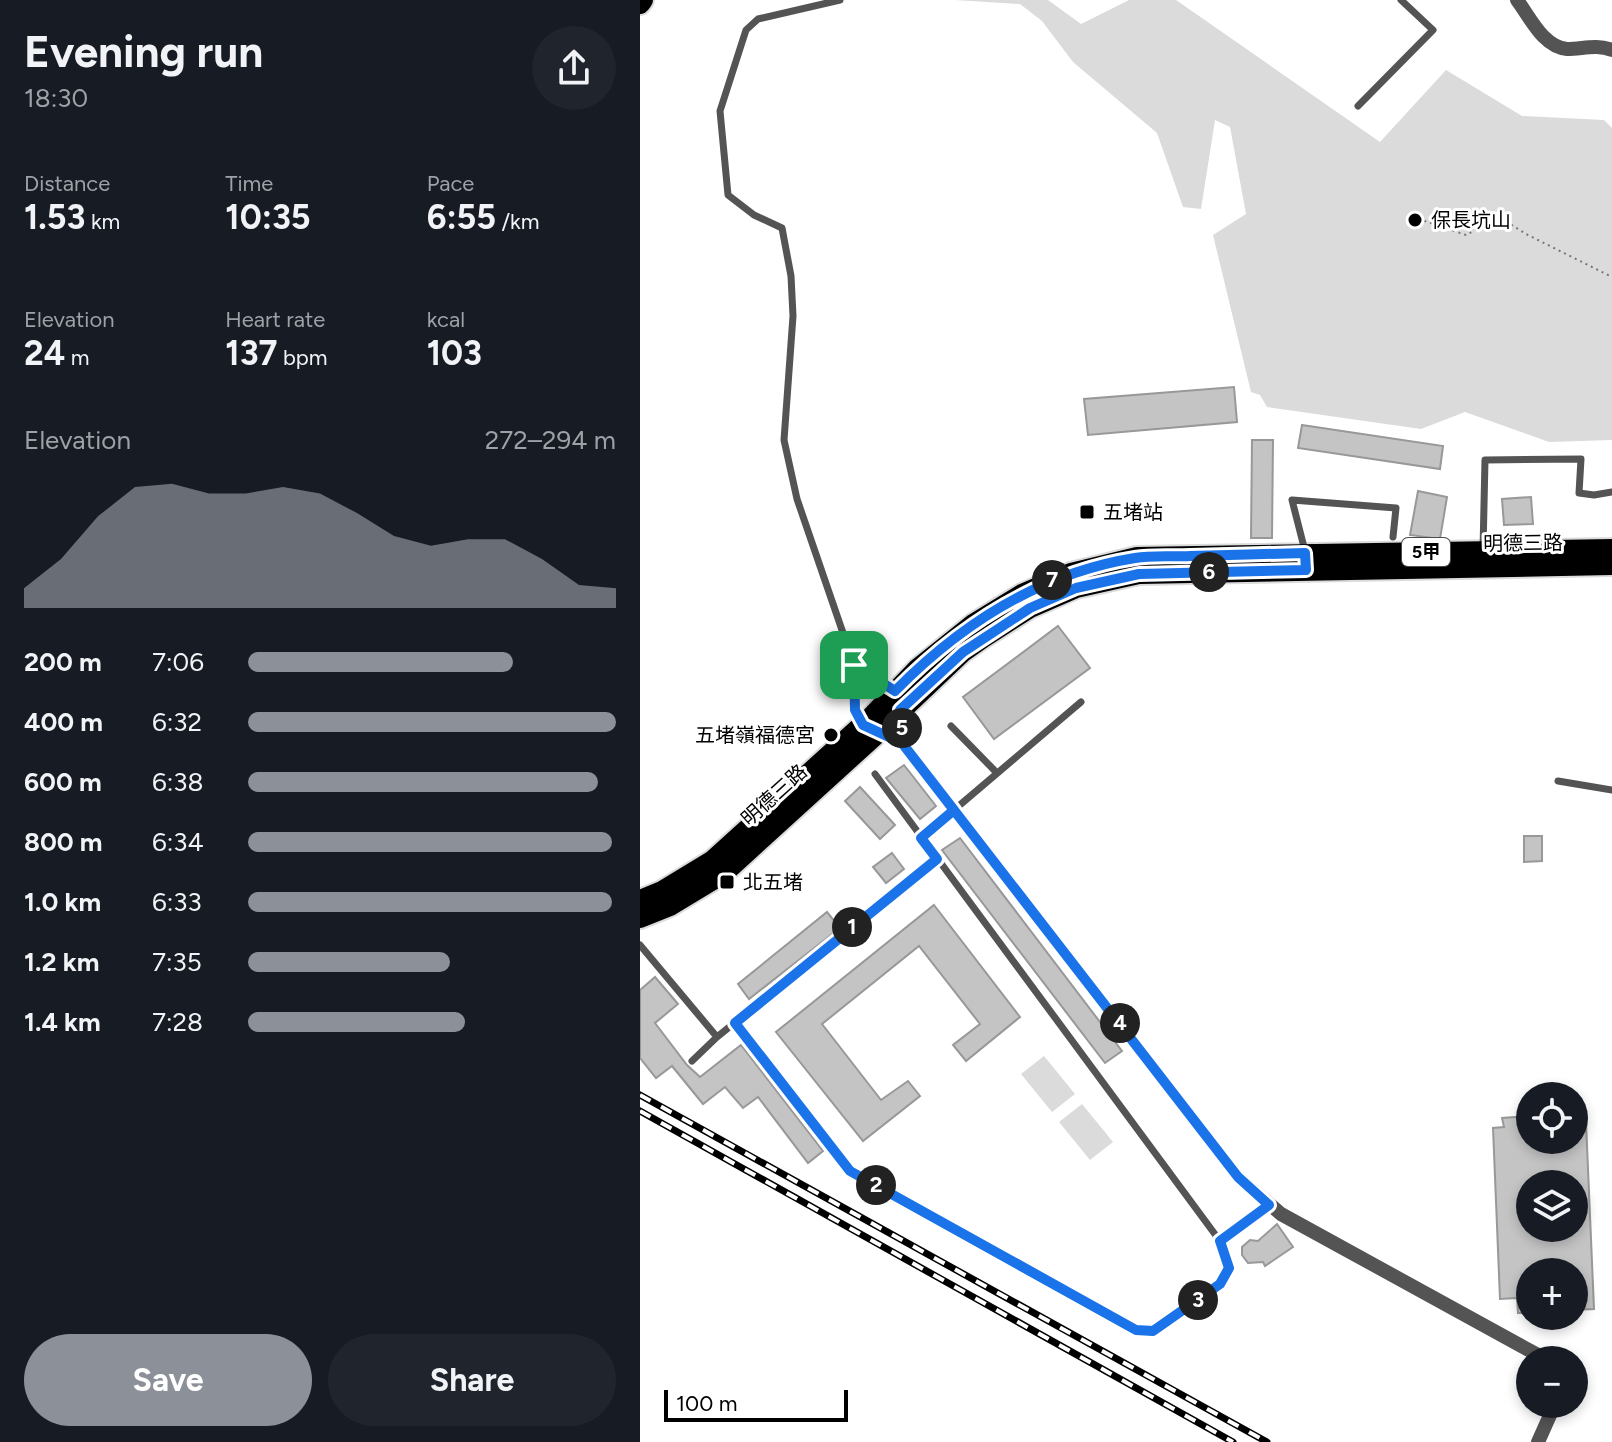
<!DOCTYPE html>
<meta charset="utf-8">
<style>
:root{--surface:#171b24;--page:#20242c;--text:#f1f3f6;--muted:#9ea1a6;--accent:#8c9099}
body{margin:0;font-family:Figtree,"Noto Sans TC",sans-serif;background:var(--page);color:var(--text);height:100vh;display:flex;flex-direction:column;font-size:30px;white-space:nowrap}
*{box-sizing:border-box;margin:0}
p{font-size:26px;color:var(--muted)}
.icon{flex:none;width:44px;height:44px;fill:none;stroke:currentColor;stroke-width:2;stroke-linecap:round;stroke-linejoin:round}
.map{position:relative;flex:1;overflow:hidden}
.side{display:flex;flex-direction:column;background:var(--surface);width:640px}
.side>*{flex:none}
.fabs{position:absolute;left:876px;top:1082px;display:grid;gap:16px}
.fabs a{display:grid;place-items:center;width:72px;height:72px;border-radius:50%;background:var(--surface);box-shadow:0 4px 12px #0003;font-size:40px}
.scale{position:absolute;left:24px;bottom:20px;width:184px;box-sizing:border-box;padding-left:8px;border:4px solid #000;border-top:0;font-size:22px;line-height:28px;white-space:nowrap;color:#000;-webkit-text-stroke:6px #fff;paint-order:stroke}
.pin{position:absolute;display:grid;place-items:center;width:68px;height:68px;color:#fff;margin:-34px;border-radius:16px;box-shadow:0 4px 12px #0006}
.km{position:absolute;width:40px;height:40px;margin:-20px;border-radius:50%;background:#222;color:#fff;font-size:22px;line-height:40px;text-align:center}
.round{display:grid;place-items:center;flex:none;width:84px;height:84px;border-radius:42px;background:var(--page)}
.summary{display:flex;align-items:center;justify-content:space-between;height:136px;padding:0 24px}
h1{font-size:44px;font-weight:700;line-height:60px}
.metrics{display:grid;grid-template-columns:repeat(3,1fr);gap:12px;height:136px;padding:8px 24px}
.metrics div{display:grid;align-content:center}
.metrics b{font-size:34px;font-weight:700}
.metrics small{font-size:22px;font-weight:400}
.metrics p{font-size:22px}
.chart{height:224px;padding:16px 24px}
.chart p{display:flex;justify-content:space-between}
.chart svg{width:100%;height:144px;margin-top:8px;fill:var(--accent);opacity:.7}
.cta{display:flex;gap:16px;margin-top:auto;padding:16px 24px}
.cta a{flex:1;height:92px;border-radius:48px;background:var(--accent);color:#fff;font-size:32px;font-weight:700;line-height:92px;text-align:center}
.cta a+a{background:var(--page);color:var(--text)}
ul{padding:0 24px;list-style:none;font-size:26px}
li{display:grid;grid-template-columns:128px 96px 1fr;align-items:center;height:60px}
li i{height:20px;border-radius:10px;background:var(--accent)}
main{display:flex;flex:1;min-height:0}
.map>svg:first-child{display:block}
.green{fill:#dbdbdb}
.building{fill:#c4c4c4;stroke:#989898;stroke-width:2;fill-rule:evenodd}
.lines{fill:none;stroke-linecap:round;stroke-linejoin:round}
.primary-casing{stroke:#dbdbdb;stroke-width:24}
.path{stroke:#767676;stroke-width:2;stroke-dasharray:2 4;stroke-linecap:butt}
.service{stroke:#545454;stroke-width:7}
.minor{stroke:#545454;stroke-width:14}
.primary{stroke:#000;stroke-width:20}
.rail-casing{stroke:#000;stroke-width:7}
.rail{stroke:#fff;stroke-width:4;stroke-dasharray:12;stroke-linecap:butt}
.route-casing{stroke:#fff;stroke-width:16}
.route{stroke:#1a73e8;stroke-width:10}
.poi-dot{fill:#000;stroke:#fff;stroke-width:3}
.labels{text-anchor:middle;dominant-baseline:central;stroke-width:6;stroke-linejoin:round;paint-order:stroke}
.shield{fill:#fff;stroke:#4c4c4c;stroke-width:2}
.shield-label{font-size:18px;font-weight:bold;fill:#000}
.poi-label{font-size:20px;fill:#000;stroke:#fff;text-anchor:start}
.street-label{font-size:20px;fill:#000;stroke:#fff}
</style>
<main>
<section class="side">
<div class="summary"><div><h1>Evening run</h1><p>18:30</p></div><a class="round"><svg class="icon" aria-label="share" viewBox="0 0 24 24"><path d="M12 15V3M7 8l5-5 5 5M5 13v7h14v-7"/></svg></a></div>
<div class="metrics">
<div><p>Distance</p><b>1.53<small> km</small></b></div>
<div><p>Time</p><b>10:35</b></div>
<div><p>Pace</p><b>6:55<small> /km</small></b></div>
</div>
<div class="metrics">
<div><p>Elevation</p><b>24<small> m</small></b></div>
<div><p>Heart rate</p><b>137<small> bpm</small></b></div>
<div><p>kcal</p><b>103</b></div>
</div>
<div class="chart"><p><span>Elevation</span>272–294 m</p>
<svg viewBox="0 0 160 44" preserveAspectRatio="none"><path d="M0 44V38L10 29L20 16L30 7L40 6L50 9L60 9L70 7L80 9L90 15L100 22L110 25L120 23L130 23L140 29L150 37L160 38V44z"/></svg>
</div>
<ul>
<li><b>200 m</b>7:06<i style="width:72%"></i></li>
<li><b>400 m</b>6:32<i style="width:100%"></i></li>
<li><b>600 m</b>6:38<i style="width:95%"></i></li>
<li><b>800 m</b>6:34<i style="width:99%"></i></li>
<li><b>1.0 km</b>6:33<i style="width:99%"></i></li>
<li><b>1.2 km</b>7:35<i style="width:55%"></i></li>
<li><b>1.4 km</b>7:28<i style="width:59%"></i></li>
</ul>
<div class="cta"><a>Save</a><a>Share</a></div>
</section>
<div class="map">
<svg width="972" height="1442" viewBox="0 0 972 1442">
<rect width="100%" height="100%" fill="#fff"/>
<path class="green" d="M315,0H408L441,24L489,0H536L740,142L806,70L882,116L964,120L972,128V440L909,442L825,412L781,429L627,407L620,395L611,392L573,235L606,214L590,127L575,120L561,209L543,207L517,133L433,62L402,21L380,4Z
M404,1056L435,1094L412,1112L381,1074Z
M442,1104L473,1142L450,1160L419,1122Z"/>
<path class="building" d="M594,387L597,422L448,435L444,399Z
M662,425L803,446L800,469L658,448Z
M612,440H633L632,538H611Z
M778,491L807,497L800,539L770,535Z
M891,497L893,524L864,525L862,499Z
M418,626L450,668L354,739L323,697Z
M264,765L296,806L280,819L246,778Z
M220,787L255,825L240,839L205,801Z
M884,836H902V861L884,862Z
M320,838L482,1051L465,1063L302,850Z
M252,853L264,869L246,883L233,867Z
M294,905L380,1017L326,1061L313,1045L340,1024L279,946L182,1024L241,1100L268,1081L280,1096L223,1141L136,1032Z
M187,912L200,928L109,999L98,984Z
M15,977L38,1004L15,1023L47,1065L60,1077L101,1045L183,1151L168,1163L118,1097L103,1108L85,1087L63,1104L32,1066L16,1078L0,1058V990Z
M890,1116V1140H934V1122H946L954,1309L934,1310V1272H890V1313H878L877,1298L860,1299L853,1128L864,1127L862,1118ZM890,1184H934V1228H890Z
M637,1224L653,1247L625,1266L623,1262L608,1263L602,1255V1247L610,1240L618,1241Z"/>
<g class="lines">
<defs>
<path id="primary" d="M0,4L3,0
M0,900L22,891L73,860L232,716L278,668L333,624L382,594L431,573L497,557L972,549
M0,918L30,906L83,874L238,733L323,652L343,638L390,608L436,588L499,574L972,565"/>
</defs>
<use href="#primary" class="primary-casing"/>
<path class="path" d="M773,217L826,235L859,217L886,234L972,277"/>
<path class="service" d="M200,0L118,19L106,30L80,111L88,195L114,215L142,228L151,276L153,316L144,440L157,499L214,665L215,710L221,723
M718,106L793,30L761,0
M843,550L845,460L941,459L939,493L954,495L972,492
M665,551L652,500L756,508L753,537
M214,665L253,690
M311,726L357,773
M235,774L580,1241L629,1205
M918,781L972,790
M281,838L441,702
M0,945L77,1037
M95,1023L210,1171L496,1330L513,1331L580,1284L589,1268L580,1241
M52,1061L77,1037L297,859"/>
<path class="minor" d="M877,0C890,17 903,47 927,49C943,49 956,44 972,50
M230,729L262,743L598,1177L641,1214L907,1360
M898,1442L915,1404"/>
<use href="#primary" class="primary"/>
<defs>
<path id="rail" d="M0,1095L627,1442
M0,1111L593,1442"/>
</defs>
<use href="#rail" class="rail-casing"/>
<use href="#rail" class="rail"/>
</g>
<g class="lines">
<defs>
<path id="route" d="M214,665L215,710L223,725L262,743L314,810L281,838L297,859L95,1023L210,1171L496,1330L513,1331L580,1284L589,1268L580,1241L629,1205L598,1177L262,743L260,710L323,652L390,608L436,588L499,574L666,570L665,553C627,554 588,555 550,556C532,557 513,555 495,558C401,573 321,624 255,691L214,665"/>
</defs>
<use href="#route" class="route-casing"/>
<use href="#route" class="route"/>
</g>
<g class="poi-dot">
<circle cx="775" cy="220" r="8"/>
<rect x="439" y="504" width="16" height="16" rx="4"/>
<circle cx="191" cy="735" r="8"/>
<rect x="79" y="874" width="16" height="16" rx="4"/>
</g>
<g class="labels">
<rect class="shield" x="762" y="538" width="48" height="28" rx="6"/>
<g class="shield-label">
<text x="786" y="552">5甲</text>
</g>
<g class="poi-label">
<text x="791" y="220">保長坑山</text>
<text x="463" y="512">五堵站</text>
<text x="175" y="735" text-anchor="end">五堵嶺福德宮</text>
<text x="103" y="882">北五堵</text>
</g>
<g class="street-label">
<text transform="translate(883 543) rotate(-1)">明德三路</text>
<text transform="translate(134 795) rotate(-42)">明德三路</text>
</g>
</g>
</svg>
<div class="fabs">
<a><svg class="icon" aria-label="locate" viewBox="0 0 24 24"><circle cx="12" cy="12" r="6"/><path d="M12 2v4M12 18v4M2 12h4M18 12h4"/></svg></a>
<a><svg class="icon" aria-label="layers" viewBox="0 0 24 24"><path d="M12 4l9 5-9 5-9-5zM3 14l9 5 9-5"/></svg></a>
<a>+</a>
<a>−</a>
</div>
<div class="scale">100 m</div>
<div class="pin" style="left:214px;top:665px;background:#1e9e55"><svg class="icon" aria-label="arrive" viewBox="0 0 24 24"><path d="M6 21V4h12l-3 4 3 4H6"/></svg></div>
<b class="km" style="left:212px;top:927px">1</b>
<b class="km" style="left:236px;top:1185px">2</b>
<b class="km" style="left:558px;top:1300px">3</b>
<b class="km" style="left:480px;top:1023px">4</b>
<b class="km" style="left:262px;top:728px">5</b>
<b class="km" style="left:569px;top:572px">6</b>
<b class="km" style="left:412px;top:580px">7</b>
</div>
</main>
